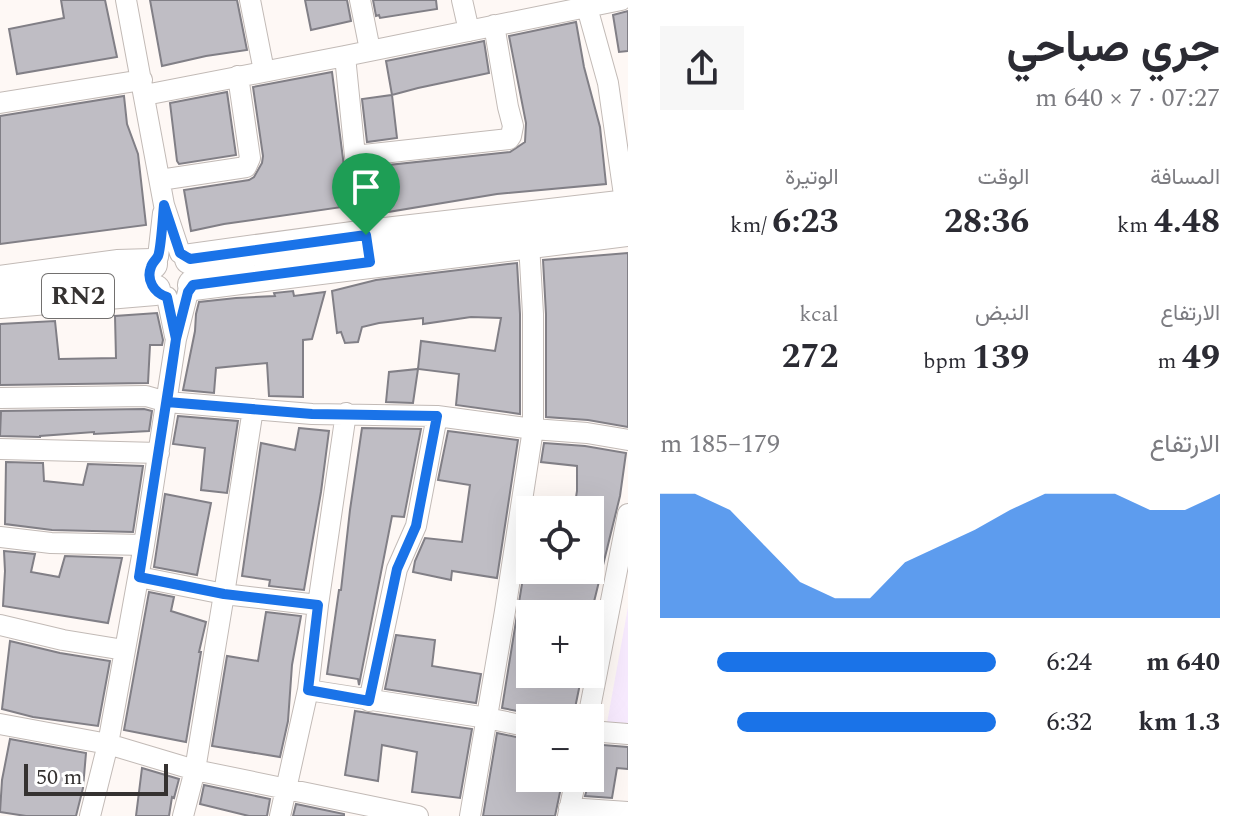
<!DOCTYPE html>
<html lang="ar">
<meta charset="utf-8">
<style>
:root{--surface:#fff;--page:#f7f7f7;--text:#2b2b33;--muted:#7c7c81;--accent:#1a73e8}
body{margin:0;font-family:Spectral,Vazirmatn,serif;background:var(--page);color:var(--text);direction:rtl;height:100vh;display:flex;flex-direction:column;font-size:30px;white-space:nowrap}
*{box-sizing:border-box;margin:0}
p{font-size:26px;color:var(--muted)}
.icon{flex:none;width:44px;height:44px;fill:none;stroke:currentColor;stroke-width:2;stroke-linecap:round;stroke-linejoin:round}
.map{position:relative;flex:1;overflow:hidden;direction:ltr}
.sheet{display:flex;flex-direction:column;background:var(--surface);width:624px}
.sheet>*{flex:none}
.fabs{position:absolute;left:516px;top:496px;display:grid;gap:16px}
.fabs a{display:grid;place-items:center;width:88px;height:88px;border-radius:0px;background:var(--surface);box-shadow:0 8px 32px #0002;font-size:40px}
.scale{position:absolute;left:24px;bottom:20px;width:144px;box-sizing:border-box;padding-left:8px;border:4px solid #353231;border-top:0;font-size:22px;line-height:28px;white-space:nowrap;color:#353231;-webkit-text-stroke:6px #fff;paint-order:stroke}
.pin{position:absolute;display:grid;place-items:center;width:68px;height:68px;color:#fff;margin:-82px -34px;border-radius:50% 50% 50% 0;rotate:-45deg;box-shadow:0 0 8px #0007}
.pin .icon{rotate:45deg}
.round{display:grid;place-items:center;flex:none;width:84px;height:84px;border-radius:0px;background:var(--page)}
.head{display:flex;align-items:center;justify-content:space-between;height:136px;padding:0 32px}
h1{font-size:44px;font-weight:700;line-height:60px}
.metrics{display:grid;grid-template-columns:repeat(3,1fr);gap:12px;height:136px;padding:8px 32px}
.metrics div{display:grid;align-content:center}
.metrics b{font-size:34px;font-weight:700}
.metrics small{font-size:22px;font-weight:400}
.metrics p{font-size:22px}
.chart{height:224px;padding:16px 32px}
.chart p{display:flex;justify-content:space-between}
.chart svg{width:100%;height:144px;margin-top:8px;fill:var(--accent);opacity:.7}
ul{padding:0 32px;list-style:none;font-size:26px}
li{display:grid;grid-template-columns:128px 96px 1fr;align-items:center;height:60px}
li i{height:20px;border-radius:10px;background:var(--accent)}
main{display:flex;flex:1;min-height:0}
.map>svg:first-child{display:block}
.education{fill:#f7eafe}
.building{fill:#bfbdc4;stroke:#817f86;stroke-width:2}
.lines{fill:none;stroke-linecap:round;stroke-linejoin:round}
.minor-casing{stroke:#c2bab6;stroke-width:22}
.primary-casing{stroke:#c2bab6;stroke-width:32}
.minor{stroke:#fff;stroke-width:20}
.primary{stroke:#fff;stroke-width:30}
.route-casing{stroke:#fff;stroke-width:16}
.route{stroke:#1a73e8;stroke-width:10}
.labels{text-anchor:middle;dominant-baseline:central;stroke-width:8;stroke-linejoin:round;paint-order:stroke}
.shield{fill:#fff;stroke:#72706f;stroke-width:2}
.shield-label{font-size:26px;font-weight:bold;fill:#353231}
</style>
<main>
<section class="sheet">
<div class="head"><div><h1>جري صباحي</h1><p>07:27 · 7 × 640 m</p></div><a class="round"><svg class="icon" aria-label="share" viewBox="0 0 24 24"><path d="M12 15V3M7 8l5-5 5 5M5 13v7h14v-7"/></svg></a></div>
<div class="metrics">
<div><p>المسافة</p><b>4.48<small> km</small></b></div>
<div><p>الوقت</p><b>28:36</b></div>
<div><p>الوتيرة</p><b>6:23<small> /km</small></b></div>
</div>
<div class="metrics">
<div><p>الارتفاع</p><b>49<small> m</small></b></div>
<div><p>النبض</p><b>139<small> bpm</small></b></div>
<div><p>kcal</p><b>272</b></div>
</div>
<div class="chart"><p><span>الارتفاع</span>179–185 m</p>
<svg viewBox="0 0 160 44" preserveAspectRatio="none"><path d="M0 44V6L10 6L20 11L30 22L40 33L50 38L60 38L70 27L80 22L90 17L100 11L110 6L120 6L130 6L140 11L150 11L160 6V44z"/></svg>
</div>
<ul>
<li><b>640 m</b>6:24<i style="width:83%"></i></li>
<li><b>1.3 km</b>6:32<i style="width:77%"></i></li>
</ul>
</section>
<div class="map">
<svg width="628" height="816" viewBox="0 0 628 816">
<rect width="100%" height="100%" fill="#fef8f5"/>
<path class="education" d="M628,607V724L607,723Z"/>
<path class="building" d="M61,0H105L117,57L17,74L9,29L64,18Z
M150,0H237L247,50L206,56L162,66Z
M305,0H347L351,21L311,30Z
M373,0H436L437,9L380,18L379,15L376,16Z
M628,11V51L619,52L613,15Z
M576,22L584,67L600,127L606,184L497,194L376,214L370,167L510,152L525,142L526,123L509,36Z
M484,41L489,73L418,88L392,95L386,61Z
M332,72L349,206L224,224L191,231L184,190L249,180L254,177L262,163L263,156L253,87Z
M227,92L236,155L179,164L177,161L170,103Z
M392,95L397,138L367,142L362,99Z
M124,96L127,124L138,154L146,225L0,244V116Z
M628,253V427L588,420L546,417V314L543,260Z
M517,263L520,314V414L456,405L459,374L418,369L421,341L495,351L501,318L471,317L423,324V318L379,323L362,327L358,342L345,343L341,332L337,333L332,291L376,280Z
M293,291L294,296L325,292L312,339L303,340V397L269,396L267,363L216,368L214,393L183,390L195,331L196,314L199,302L236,298L275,296L274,293Z
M157,313L163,340L162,345H150L148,383L0,385V324L55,321L59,359L116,358L115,316Z
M418,369L413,403L386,402L389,372Z
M144,409L152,411L149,431L94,434V432L40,436V437L0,436L1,411Z
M178,416L238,421L227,493L201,490L205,448L173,444Z
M299,428L329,431L321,492L304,590L269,586L270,580L242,576L261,443L295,450Z
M362,428L421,429L404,517L392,516L359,685L358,679L327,674L339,590H341L350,510Z
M448,431L518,440L497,578L452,571L451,580L413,572L415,561L425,538L462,542L470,485L438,480Z
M544,443L585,446L626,453L620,496L591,614H530V674H582L573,718H539L533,714L502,708L530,534V570H590V510H574L577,491V466L541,462Z
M6,462L43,463L44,481L83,485L88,464L143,466L133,532L52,530L5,524Z
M165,494L211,503L197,575L154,567Z
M4,551L35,554L31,572L59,577L65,556L122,558L108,623L3,606L5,571Z
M149,592L174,597L171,611L206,622L199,652H201L186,742L124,730Z
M266,612L301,616L292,665L288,721L280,757L212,746L227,656L258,661Z
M396,635L435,640L432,666L481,674L476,703L385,689Z
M10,641L60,653L110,661L98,726L33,717L2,709Z
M355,711L472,729L460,798L412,792L417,752L382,745L378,781L345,775Z
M497,733L530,740V778H563L555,816H483Z
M10,739L86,753L83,788L76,816H26L0,812L2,780Z
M590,744L628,747V769L617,768L612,798L585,796L590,778Z
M142,768L179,779L174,798L172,797L169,816H136Z
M204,785L270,799L267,816H249L200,804Z
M296,804L344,814V816H293Z"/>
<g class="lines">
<defs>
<path id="minor" d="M126,0L164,205L180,253
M250,0L264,71
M360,0L370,50
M462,0L469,31
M585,0L608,83L627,216
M345,56L355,156L368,247
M145,95L345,56L621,0
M0,103L142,80
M355,156L509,139L511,136L513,126L508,107L494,25
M160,180L246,167L250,158L238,76
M158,257L163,213
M167,297L175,336
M0,398L146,396L167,402L312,414L437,416L533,429L587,433L628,440
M0,449L159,453
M0,537L51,543L144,545
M139,577L224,594L318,605
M0,625L63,640L124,650
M308,690L487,718L530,727
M369,701L397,569L416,526L437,416
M588,718L628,514
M0,724L108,744L195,770L418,816
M590,731L628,734
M569,808L628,812
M90,816L108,744L144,545L176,339L188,292
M183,816L195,770L224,594L253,409
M280,816L308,690L318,605L346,413
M470,816L505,611L533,429V314L529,243
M568,816L576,778"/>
<path id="primary" d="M190,259L366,235L628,205
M0,281L117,265L152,264
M193,285L628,231
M0,303L155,290"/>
</defs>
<use href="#minor" class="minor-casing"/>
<use href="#primary" class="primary-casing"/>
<use href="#minor" class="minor"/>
<use href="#primary" class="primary"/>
</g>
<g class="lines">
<defs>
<path id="route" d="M366,235L190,259L180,253L164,205C163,215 161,249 158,256C156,260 152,263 151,267C146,280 154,293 167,297L176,339L139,577L224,594L318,605L308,690L369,701L397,569L416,526L437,416L312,414L167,402L176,339L188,292L193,285L370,262L366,235"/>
</defs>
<use href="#route" class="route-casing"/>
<use href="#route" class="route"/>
</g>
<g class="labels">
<rect class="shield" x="42" y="274" width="72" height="44" rx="6"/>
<g class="shield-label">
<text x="78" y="296">RN2</text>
</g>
</g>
</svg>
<div class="fabs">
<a><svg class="icon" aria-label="locate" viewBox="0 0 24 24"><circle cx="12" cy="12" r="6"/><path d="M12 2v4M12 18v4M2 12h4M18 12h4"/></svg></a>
<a>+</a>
<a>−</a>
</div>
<div class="scale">50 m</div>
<div class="pin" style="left:366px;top:235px;background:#1e9e55"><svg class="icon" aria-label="arrive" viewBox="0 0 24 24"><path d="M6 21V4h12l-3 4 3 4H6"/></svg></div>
</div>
</main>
